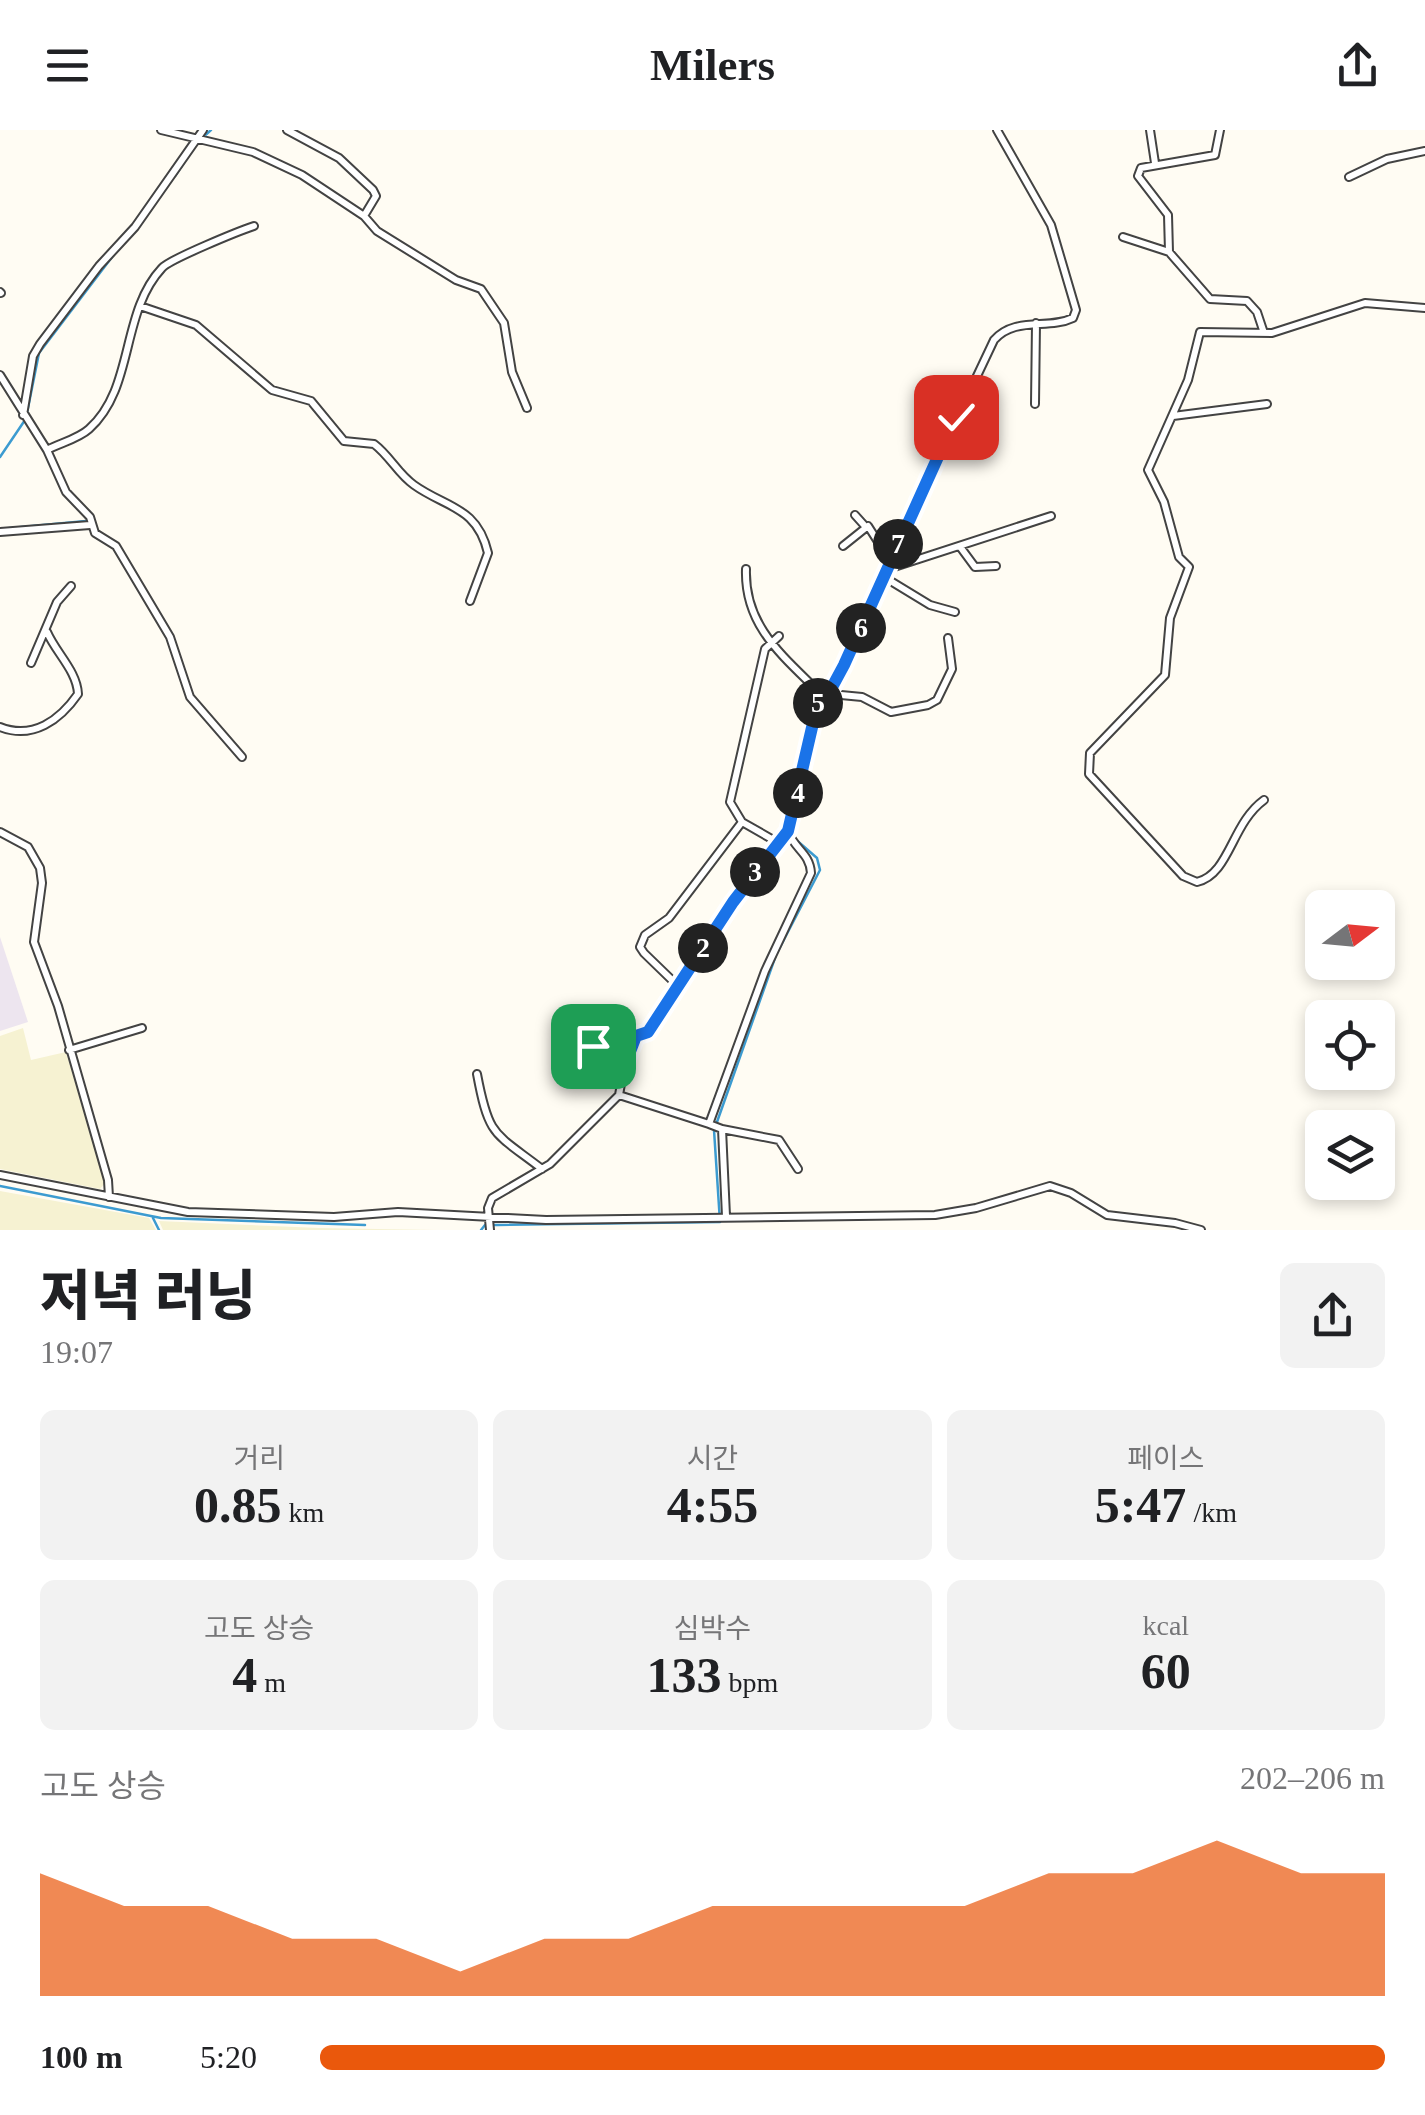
<!DOCTYPE html>
<html lang="ko">
<meta charset="utf-8">
<style>
:root{--surface:#fff;--page:#f2f2f2;--text:#202124;--muted:#757577;--accent:#ea580c}
body{margin:0;font-family:"Times New Roman","Noto Sans KR",serif;background:var(--page);color:var(--text);height:100vh;display:flex;flex-direction:column;font-size:38px;white-space:nowrap}
*{box-sizing:border-box;margin:0}
p{font-size:32px;color:var(--muted)}
.icon{flex:none;width:55px;height:55px;fill:none;stroke:currentColor;stroke-width:2;stroke-linecap:round;stroke-linejoin:round}
.map{position:relative;height:1100px;overflow:hidden}
.details{display:flex;flex-direction:column;background:var(--surface);flex:1}
.details>*{flex:none}
.needle{width:65px;rotate:74deg}
.controls{position:absolute;left:1305px;top:760px;display:grid;gap:20px}
.controls a{display:grid;place-items:center;width:90px;height:90px;border-radius:15px;background:var(--surface);box-shadow:0 5px 15px #0003;font-size:50px}
.pin{position:absolute;display:grid;place-items:center;width:85px;height:85px;color:#fff;margin:-42px;border-radius:20px;box-shadow:0 5px 15px #0006}
.km{position:absolute;width:50px;height:50px;margin:-25px;border-radius:50%;background:#222;color:#fff;font-size:28px;line-height:50px;text-align:center}
.round{display:grid;place-items:center;flex:none;width:105px;height:105px;border-radius:15px;background:var(--page)}
.summary{display:flex;align-items:center;justify-content:space-between;height:170px;padding:0 40px}
h1{font-size:55px;font-weight:800;line-height:75px}
.metrics{display:grid;grid-template-columns:repeat(3,1fr);gap:15px;height:170px;padding:10px 40px}
.metrics div{display:grid;align-content:center;border-radius:15px;background:var(--page);text-align:center}
.metrics b{font-size:50px;font-weight:800}
.metrics small{font-size:28px;font-weight:400}
.metrics p{font-size:28px}
.chart{height:280px;padding:20px 40px}
.chart p{display:flex;justify-content:space-between}
.chart svg{width:100%;height:180px;margin-top:10px;fill:var(--accent);opacity:.7}
ul{padding:0 40px;list-style:none;font-size:32px}
li{display:grid;grid-template-columns:160px 120px 1fr;align-items:center;height:75px}
li i{height:25px;border-radius:12px;background:var(--accent)}
header{display:flex;justify-content:space-between;align-items:center;height:130px;padding:0 40px;background:var(--surface);font-size:45px;font-weight:800}
.map>svg:first-child{display:block}
.industrial{fill:#ede5ef}
.farmland{fill:#f6f2d2}
.lines{fill:none;stroke-linecap:round;stroke-linejoin:round}
.stream{stroke:#3c9bd0;stroke-width:2.5}
.minor-casing{stroke:#434343;stroke-width:10}
.minor{stroke:#fff;stroke-width:6}
.route-casing{stroke:#fff;stroke-width:20}
.route{stroke:#1a73e8;stroke-width:12}
</style>
<header><svg class="icon" aria-label="menu" viewBox="0 0 24 24"><path d="M4 6h16M4 12h16M4 18h16"/></svg>Milers<svg class="icon" aria-label="share" viewBox="0 0 24 24"><path d="M12 15V3M7 8l5-5 5 5M5 13v7h14v-7"/></svg></header>
<div class="map">
<svg width="1425" height="1100" viewBox="0 0 1425 1100">
<rect width="100%" height="100%" fill="#fffcf3"/>
<path class="industrial" d="M0,807L28,892L0,901Z"/>
<path class="farmland" d="M23,898L31,930L66,922L105,1053L100,1059L0,1039V906Z
M0,1061L149,1088L156,1100H0Z
M159,1091L319,1098L437,1100H163Z"/>
<g class="lines">
<path class="stream" d="M201,9L211,0
M175,46L187,28
M117,121L141,93
M27,283L39,223L112,127
M0,327L25,290
M0,399L86,391
M717,992L776,825L820,740L817,728L794,708L793,697L825,558L883,440
M0,1056L161,1088L365,1095
M153,1088L159,1100
M481,1100L485,1095H497L720,1092L714,1000"/>
<defs>
<path id="minor" d="M161,0L253,22L302,45L364,86L377,101L456,150L481,159L504,193L512,242L527,278
M287,0L339,28L373,60L376,66L364,86
M1150,0L1155,33
M1349,47L1387,29L1425,21
M1123,107L1169,122L1210,169L1247,171L1257,182L1264,203
M1169,122L1168,85L1138,46L1141,38L1215,25L1220,0
M0,162L1,163
M140,176L196,195L272,260L311,271L344,311L374,314C390,326 398,344 414,355C446,378 477,376 488,423L470,471
M0,245L47,320L66,362L90,387L95,403L116,416L170,507L190,567L242,627
M1035,274L1036,193
M23,285L33,226L40,214L99,136L135,97L203,0
M1173,286L1267,274
M47,320C60,313 78,309 89,299C135,258 120,183 162,138C170,129 239,101 254,96
M855,385L864,395
M0,402L90,395
M843,416L868,396L889,429
M961,418L975,437L996,436
M746,439C744,496 783,526 820,563
M888,439L1051,386
M955,482L930,475L884,447L890,430L994,210C1015,186 1048,200 1073,188L1076,180L1051,95L997,0
M31,533L57,472L71,456
M830,561L884,447
M820,563L862,567L891,582L928,575L937,570L952,539L948,508
M0,597C33,610 60,590 78,564C77,541 56,523 47,502
M1264,670C1231,694 1230,744 1197,752L1183,746L1089,644L1090,623L1165,545L1170,488L1189,437L1179,427L1164,372L1148,340L1188,250L1200,202L1272,203L1365,173L1425,178
M0,702L28,717L40,738L42,753L34,812L58,876L108,1050L109,1067
M777,712L742,692L730,672L765,519L779,506
M678,856L644,823L640,817L645,805L669,788L742,692
M562,887L624,937
M69,920L142,898
M477,944C489,1008 494,1002 542,1039
M619,965L709,994
M722,999L779,1010L798,1039
M0,1045L188,1082L334,1087L398,1082L546,1090L935,1085L976,1078L1050,1056L1071,1063L1107,1085L1175,1093L1201,1100
M726,1086L722,999L709,994L765,841L811,743C810,723 794,719 788,701
M490,1100L488,1078L492,1068L550,1034L619,965L624,937L636,906L648,902L733,772L788,701L820,563"/>
</defs>
<use href="#minor" class="minor-casing"/>
<use href="#minor" class="minor"/>
</g>
<g class="lines">
<defs>
<path id="route" d="M593,916L624,937L636,906L648,902L733,772L788,701L820,563L830,561L844,535L956,287"/>
</defs>
<use href="#route" class="route-casing"/>
<use href="#route" class="route"/>
</g>
</svg>
<div class="controls">
<a><svg class="needle" viewBox="-14 -14 28 28"><path d="M0-13l5 13h-10z" fill="#e53935"/><path d="M0 13l5-13h-10z" fill="#757577"/></svg></a>
<a><svg class="icon" aria-label="locate" viewBox="0 0 24 24"><circle cx="12" cy="12" r="6"/><path d="M12 2v4M12 18v4M2 12h4M18 12h4"/></svg></a>
<a><svg class="icon" aria-label="layers" viewBox="0 0 24 24"><path d="M12 4l9 5-9 5-9-5zM3 14l9 5 9-5"/></svg></a>
</div>
<div class="pin" style="left:593px;top:916px;background:#1e9e55"><svg class="icon" aria-label="arrive" viewBox="0 0 24 24"><path d="M6 21V4h12l-3 4 3 4H6"/></svg></div>
<div class="pin" style="left:956px;top:287px;background:#d93025"><svg class="icon" aria-label="check" viewBox="0 0 24 24"><path d="M5 12l5 5 9-10"/></svg></div>
<b class="km" style="left:703px;top:818px">2</b>
<b class="km" style="left:755px;top:742px">3</b>
<b class="km" style="left:798px;top:663px">4</b>
<b class="km" style="left:818px;top:573px">5</b>
<b class="km" style="left:861px;top:498px">6</b>
<b class="km" style="left:898px;top:414px">7</b>
</div>
<section class="details">
<div class="summary"><div><h1>저녁 러닝</h1><p>19:07</p></div><a class="round"><svg class="icon" aria-label="share" viewBox="0 0 24 24"><path d="M12 15V3M7 8l5-5 5 5M5 13v7h14v-7"/></svg></a></div>
<div class="metrics">
<div><p>거리</p><b>0.85<small> km</small></b></div>
<div><p>시간</p><b>4:55</b></div>
<div><p>페이스</p><b>5:47<small> /km</small></b></div>
</div>
<div class="metrics">
<div><p>고도 상승</p><b>4<small> m</small></b></div>
<div><p>심박수</p><b>133<small> bpm</small></b></div>
<div><p>kcal</p><b>60</b></div>
</div>
<div class="chart"><p><span>고도 상승</span>202–206 m</p>
<svg viewBox="0 0 160 44" preserveAspectRatio="none"><path d="M0 44V14L10 22L20 22L30 30L40 30L50 38L60 30L70 30L80 22L90 22L100 22L110 22L120 14L130 14L140 6L150 14L160 14V44z"/></svg>
</div>
<ul>
<li><b>100 m</b>5:20<i style="width:100%"></i></li>
</ul>
</section>
